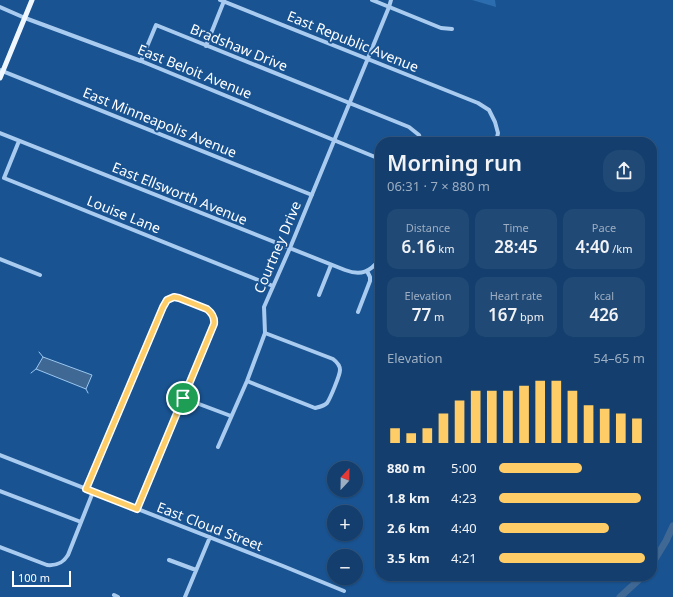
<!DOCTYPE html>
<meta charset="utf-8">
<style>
:root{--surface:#133e6d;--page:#204975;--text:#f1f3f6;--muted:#9daec2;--line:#325780;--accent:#ffcd67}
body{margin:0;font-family:"Noto Sans",sans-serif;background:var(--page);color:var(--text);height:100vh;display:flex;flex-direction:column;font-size:15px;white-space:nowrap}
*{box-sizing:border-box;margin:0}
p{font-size:13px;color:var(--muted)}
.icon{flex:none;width:22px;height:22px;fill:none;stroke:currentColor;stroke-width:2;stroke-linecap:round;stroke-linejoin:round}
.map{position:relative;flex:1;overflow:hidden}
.sheet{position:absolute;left:375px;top:137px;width:282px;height:444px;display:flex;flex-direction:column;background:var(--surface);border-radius:16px;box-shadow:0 1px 3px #0004,0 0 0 1px var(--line)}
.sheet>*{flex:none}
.needle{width:26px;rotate:22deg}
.controls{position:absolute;left:327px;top:461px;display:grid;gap:8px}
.controls a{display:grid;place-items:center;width:36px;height:36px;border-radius:50%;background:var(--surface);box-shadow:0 1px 3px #0004,0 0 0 1px var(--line);font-size:20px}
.scale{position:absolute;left:12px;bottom:10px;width:59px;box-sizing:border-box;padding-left:4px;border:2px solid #fff;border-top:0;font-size:11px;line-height:14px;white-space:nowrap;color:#fff;-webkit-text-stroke:3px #195391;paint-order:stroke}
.pin{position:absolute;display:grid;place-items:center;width:34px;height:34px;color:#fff;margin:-17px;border:2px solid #fff;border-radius:50%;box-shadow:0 1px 4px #0007}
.round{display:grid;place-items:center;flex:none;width:42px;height:42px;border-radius:16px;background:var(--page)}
.headline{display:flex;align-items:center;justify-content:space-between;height:68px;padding:0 12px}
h1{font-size:22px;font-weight:600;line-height:30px}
.stats{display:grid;grid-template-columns:repeat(3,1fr);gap:6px;height:68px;padding:4px 12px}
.stats div{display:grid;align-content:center;border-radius:10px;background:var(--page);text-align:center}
.stats b{font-size:17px;font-weight:600}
.stats small{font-size:11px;font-weight:400}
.stats p{font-size:11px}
.chart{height:112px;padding:8px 12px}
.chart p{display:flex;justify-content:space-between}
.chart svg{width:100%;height:72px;margin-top:4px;stroke:var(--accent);stroke-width:6}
ul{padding:0 12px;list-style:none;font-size:13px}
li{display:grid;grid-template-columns:64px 48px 1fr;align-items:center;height:30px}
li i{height:10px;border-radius:5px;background:var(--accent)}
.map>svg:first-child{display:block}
.green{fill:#2c6daf}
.water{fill:#3f6895;stroke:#9bc7f1}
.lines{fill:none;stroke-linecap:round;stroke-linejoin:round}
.stream{stroke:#9bc7f1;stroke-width:1}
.river{stroke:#3f6895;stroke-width:7}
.minor{stroke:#a9cbef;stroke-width:4}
.major{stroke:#f1f7ff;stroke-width:5}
.route-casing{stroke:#fff;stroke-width:8}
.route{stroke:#ffcd67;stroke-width:5}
.labels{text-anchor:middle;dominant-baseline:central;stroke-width:4;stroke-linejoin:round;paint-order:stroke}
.street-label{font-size:14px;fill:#fff;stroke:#195391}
</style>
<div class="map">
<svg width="673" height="597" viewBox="0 0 673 597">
<rect width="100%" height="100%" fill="#195391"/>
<path class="green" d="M472,0H495L496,7Z"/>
<path class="water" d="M43,357L92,375L86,389L36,369Z"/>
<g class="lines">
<path class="stream" d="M39,352L43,357
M31,373L36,369
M86,389L88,393"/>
<path class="river" d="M652,564L666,541L673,526
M620,597L643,576"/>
<path class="minor" d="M220,0L478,103L489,110L495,122L498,133L496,142
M372,0L441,28L452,29
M0,7L25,18L141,61L380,159
M206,46L224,1
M141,61L156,25L409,127L419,135L421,142
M0,70L312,195
M0,133L345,270C361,276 370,272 380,259
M19,141L4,178L273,286
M0,259L40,275
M319,295L331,265
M358,312L370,281V277L367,271
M247,381L315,408C319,407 324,406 327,403C330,399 340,375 340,370C340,365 337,362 333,359L265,333
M183,398L231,416
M218,447L247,381L265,333L264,307L290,248L389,7L391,0
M0,455L283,566L344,591
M87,489L165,303C169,298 173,297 179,298L207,309C212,313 215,317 214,324L137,509
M0,491L81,522
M0,547L47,565C57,566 63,563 68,555L93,492
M169,560L196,570
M114,595L118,597
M185,597L210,537"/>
<path class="major" d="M0,78L32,0"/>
</g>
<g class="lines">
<defs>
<path id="route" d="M174,297L179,298L207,309C212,313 215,317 214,324L137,509L86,489L163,307L167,300Z"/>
</defs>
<use href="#route" class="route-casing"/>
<use href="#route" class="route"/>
</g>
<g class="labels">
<g class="street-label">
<text transform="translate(353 41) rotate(22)">East Republic Avenue</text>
<text transform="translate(239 47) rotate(22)">Bradshaw Drive</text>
<text transform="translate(195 71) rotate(22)">East Beloit Avenue</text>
<text transform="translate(160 122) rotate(22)">East Minneapolis Avenue</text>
<text transform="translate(180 193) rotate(22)">East Ellsworth Avenue</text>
<text transform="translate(124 214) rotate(22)">Louise Lane</text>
<text transform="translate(277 247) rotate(-67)">Courtney Drive</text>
<text transform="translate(210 526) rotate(21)">East Cloud Street</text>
</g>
</g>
</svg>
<div class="controls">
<a><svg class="needle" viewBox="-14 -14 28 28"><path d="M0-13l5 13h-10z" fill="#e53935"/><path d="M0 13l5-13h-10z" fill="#9daec2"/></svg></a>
<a>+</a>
<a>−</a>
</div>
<div class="scale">100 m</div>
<div class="pin" style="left:183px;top:398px;background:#1e9e55"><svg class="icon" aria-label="arrive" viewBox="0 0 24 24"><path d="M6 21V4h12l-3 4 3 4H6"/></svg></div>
<section class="sheet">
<div class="headline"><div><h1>Morning run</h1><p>06:31 · 7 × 880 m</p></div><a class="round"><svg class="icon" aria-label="share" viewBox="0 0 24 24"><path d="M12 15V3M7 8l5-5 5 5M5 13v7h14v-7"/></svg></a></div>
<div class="stats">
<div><p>Distance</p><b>6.16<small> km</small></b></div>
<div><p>Time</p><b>28:45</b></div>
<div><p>Pace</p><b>4:40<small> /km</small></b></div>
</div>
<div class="stats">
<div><p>Elevation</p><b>77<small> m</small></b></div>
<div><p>Heart rate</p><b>167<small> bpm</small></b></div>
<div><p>kcal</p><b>426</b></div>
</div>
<div class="chart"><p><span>Elevation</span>54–65 m</p>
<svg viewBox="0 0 160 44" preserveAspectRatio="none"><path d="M5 44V35M15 44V38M25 44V35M35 44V26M45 44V18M55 44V12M65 44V12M75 44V12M85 44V9M95 44V6M105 44V6M115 44V12M125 44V21M135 44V23M145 44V26M155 44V29"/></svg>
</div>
<ul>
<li><b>880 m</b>5:00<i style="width:57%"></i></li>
<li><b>1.8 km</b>4:23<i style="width:97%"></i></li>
<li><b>2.6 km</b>4:40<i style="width:75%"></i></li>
<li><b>3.5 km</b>4:21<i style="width:100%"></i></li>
</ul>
</section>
</div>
